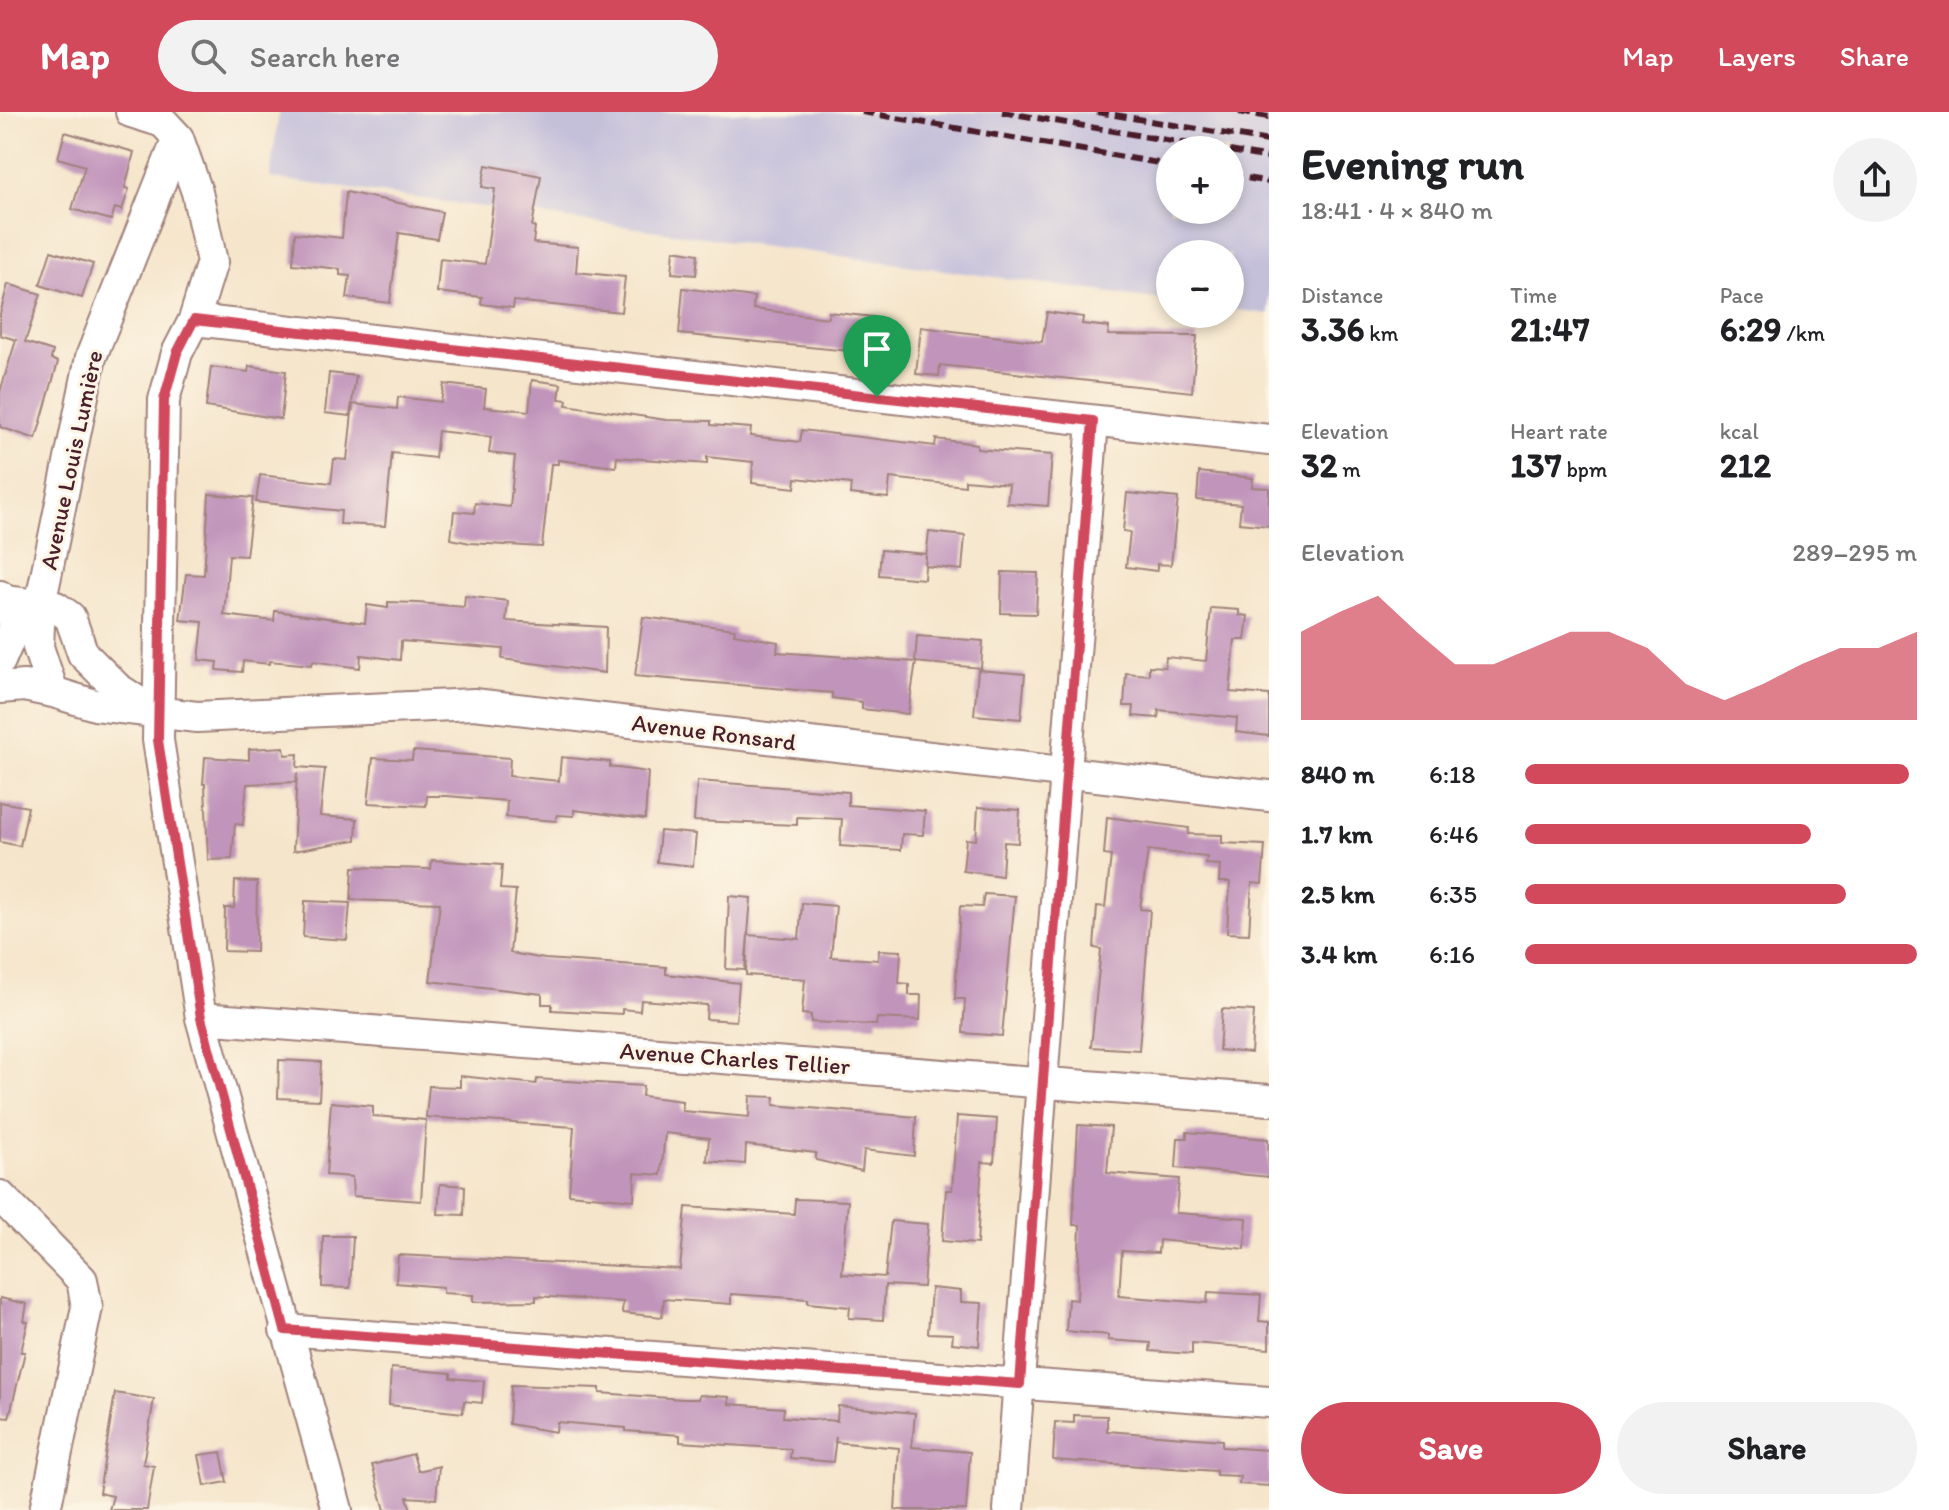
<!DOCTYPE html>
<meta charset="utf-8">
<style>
:root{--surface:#fff;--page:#f2f2f2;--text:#202124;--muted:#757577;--accent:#d1495b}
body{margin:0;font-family:Itim,sans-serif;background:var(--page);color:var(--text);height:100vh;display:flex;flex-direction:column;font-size:30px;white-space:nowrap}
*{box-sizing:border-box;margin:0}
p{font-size:26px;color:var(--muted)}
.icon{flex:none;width:44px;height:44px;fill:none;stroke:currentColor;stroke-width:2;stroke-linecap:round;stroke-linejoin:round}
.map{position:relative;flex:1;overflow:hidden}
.panel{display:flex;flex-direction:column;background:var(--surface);width:680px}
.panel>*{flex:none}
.buttons{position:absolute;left:1156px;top:24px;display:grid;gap:16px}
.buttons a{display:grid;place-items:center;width:88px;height:88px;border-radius:50%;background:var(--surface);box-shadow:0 4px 12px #0003;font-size:40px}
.pin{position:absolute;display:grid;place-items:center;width:68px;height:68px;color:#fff;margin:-82px -34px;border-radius:50% 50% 50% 0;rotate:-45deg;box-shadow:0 0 8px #0007}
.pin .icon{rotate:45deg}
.round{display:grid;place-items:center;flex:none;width:84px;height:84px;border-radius:42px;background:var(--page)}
.head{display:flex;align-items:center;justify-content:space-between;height:136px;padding:0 32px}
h1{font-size:44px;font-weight:800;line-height:60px}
.stats{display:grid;grid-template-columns:repeat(3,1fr);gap:12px;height:136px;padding:8px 32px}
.stats div{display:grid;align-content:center}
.stats b{font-size:34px;font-weight:800}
.stats small{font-size:22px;font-weight:400}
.stats p{font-size:22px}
.chart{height:224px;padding:16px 32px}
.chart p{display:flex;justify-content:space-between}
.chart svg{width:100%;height:144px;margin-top:8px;fill:var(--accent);opacity:.7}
.action{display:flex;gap:16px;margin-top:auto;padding:16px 32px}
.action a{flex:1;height:92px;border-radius:48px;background:var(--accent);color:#fff;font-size:32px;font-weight:800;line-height:92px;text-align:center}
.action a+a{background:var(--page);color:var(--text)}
ul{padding:0 32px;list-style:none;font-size:26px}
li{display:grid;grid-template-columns:128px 96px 1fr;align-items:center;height:60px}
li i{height:20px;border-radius:10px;background:var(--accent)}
header{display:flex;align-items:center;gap:48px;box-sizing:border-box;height:112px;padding:0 40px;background:var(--accent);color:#fff}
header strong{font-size:38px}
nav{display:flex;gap:44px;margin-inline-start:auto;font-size:28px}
.search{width:560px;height:72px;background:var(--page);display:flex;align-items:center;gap:20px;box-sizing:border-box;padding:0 28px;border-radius:44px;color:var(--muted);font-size:30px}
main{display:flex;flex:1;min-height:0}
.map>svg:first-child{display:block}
.industrial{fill:#c5c0da;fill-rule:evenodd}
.building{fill:#c194bb}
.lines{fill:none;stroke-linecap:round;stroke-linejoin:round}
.street-casing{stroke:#a0827b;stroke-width:34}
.street{stroke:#fff;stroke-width:30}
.rail{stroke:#4a1f2b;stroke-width:6;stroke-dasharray:12 6;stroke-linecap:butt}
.route-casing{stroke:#fff;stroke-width:16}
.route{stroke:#d1495b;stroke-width:10}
.labels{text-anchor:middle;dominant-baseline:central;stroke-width:6;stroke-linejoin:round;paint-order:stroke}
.street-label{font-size:24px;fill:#4a1f2b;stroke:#fcf5e5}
</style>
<header>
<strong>Map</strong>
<div class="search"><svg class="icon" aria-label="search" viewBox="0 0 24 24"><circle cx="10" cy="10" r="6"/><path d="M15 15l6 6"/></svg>Search here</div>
<nav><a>Map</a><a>Layers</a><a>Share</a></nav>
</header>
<main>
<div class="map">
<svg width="1269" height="1398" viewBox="0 0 1269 1398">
<rect width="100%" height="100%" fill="#fcf5e5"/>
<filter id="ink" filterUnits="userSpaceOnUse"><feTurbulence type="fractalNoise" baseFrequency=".0125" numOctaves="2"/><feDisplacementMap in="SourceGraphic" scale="16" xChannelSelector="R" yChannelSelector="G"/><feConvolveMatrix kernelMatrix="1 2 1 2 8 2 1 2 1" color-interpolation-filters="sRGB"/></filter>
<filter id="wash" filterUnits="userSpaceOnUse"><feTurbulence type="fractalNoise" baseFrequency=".006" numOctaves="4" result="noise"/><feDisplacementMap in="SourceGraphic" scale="32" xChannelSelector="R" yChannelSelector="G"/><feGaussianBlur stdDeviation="1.8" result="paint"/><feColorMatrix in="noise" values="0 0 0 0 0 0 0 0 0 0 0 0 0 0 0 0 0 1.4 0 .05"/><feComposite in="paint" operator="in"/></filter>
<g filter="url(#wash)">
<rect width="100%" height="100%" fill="#f5e5cb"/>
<path class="industrial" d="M279,0H1269V202L1230,197V142H1170V189L270,66ZM1170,38H1230V98H1170Z"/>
<g id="blocks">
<path class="building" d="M65,20L134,40L125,76L129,77L122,98L115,96L111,108L72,97L85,54L58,46Z
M486,53L541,64L532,114L535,115L533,131L578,135L576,160L625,165L621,200L514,189L513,196L481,192L482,185L437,180L440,147L485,152L495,77L482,75Z
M346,80L442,100L437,127L399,121L390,191L347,186L350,164L340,163V157L293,152L295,121L342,126Z
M674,138L698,142L696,163L672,161Z
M51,139L93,152L82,186L40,173Z
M8,172L41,182L25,230L53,239L51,247L58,250L36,327L0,315V280L16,228L0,223V202Z
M683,176L754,185L753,197L828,206L829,200L873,205L869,241L679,222Z
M1047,200L1083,205L1082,212L1109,215L1108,223L1197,224L1192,280L940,253L939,264L916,262L921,215L1042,230Z
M249,254L286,259L281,307L206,295L211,255L248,260Z
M329,261L356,264L350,304L325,301Z
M532,268L561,272L559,287L567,288L566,293L666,308L711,309V313L751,316L750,324L800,330L802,318L935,334L936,327L977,332V337L1052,343L1048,394L1007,391L1009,372L965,368V374L890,366L888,386L850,382L851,372L796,366L795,376L752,371L753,350L707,345V352L617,345L616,355L558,348V352H551L542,435L470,431L451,427L454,399L474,401L475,391L510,395L515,344L489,341L491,325L438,319L435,346L392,341L385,414L340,412L341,399L256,390L260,363L331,371L334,347L347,348L353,292L397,297L398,285L441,290L444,272L486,277L484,295L529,299Z
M1199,360L1253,366L1252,375L1269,376V414L1239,411L1241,392L1197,388Z
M1127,381L1178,386L1171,453L1157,452V459L1126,455L1130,420L1123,419Z
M209,382L253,386L246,444L229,443L224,503L274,509L275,499L365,511L367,493L388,496V490L418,491L464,495L465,484L508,489L506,509L606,515L605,561L502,547L503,537L401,529L400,548L361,543L360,556L313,549L312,553L269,549V552L243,549L242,560L217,558L218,550L199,548L203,510L180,508L186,462L204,463Z
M929,420L965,424L962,458L925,454Z
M881,438L926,442L924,467L879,463Z
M1002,460L1038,461L1036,502L1001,501Z
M1211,496L1239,498V503L1248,504L1245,528H1235L1230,580L1269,583V624L1236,620L1237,606L1159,598L1158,606L1133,604L1134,594H1124L1126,561L1149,563V554L1165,555L1166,545L1206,549Z
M643,505L735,517L734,522L778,530L777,540L916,550L908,602L862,597V590L832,586V581L635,564Z
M917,524L983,529L981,556L915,550Z
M978,558L1025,562L1021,607L974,603Z
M284,635L285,643L298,642L297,655L325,657L320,704L357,707L356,728L293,739L297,661L296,670L247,672L243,713L235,712L232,747L208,748L205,672H203L205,645L249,648V637Z
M413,639L510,646L509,664L559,669L561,645L610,650V655L648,660L645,707L574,698V704L557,703L556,709L506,705L507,689L447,684H427L426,694L368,691L373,646L412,648Z
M697,669L848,680V693L925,699L923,723L902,722L901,738L840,734L842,707L797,705V713L694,709Z
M0,690L28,695L20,734L0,730Z
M978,695L1020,698L1018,731L1004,730L1002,764L963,759L966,727L976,728Z
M1107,705L1189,716L1188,722L1222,723V731L1265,733L1262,772L1252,771L1249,822L1227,821L1230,770H1219L1220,753L1206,752L1207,745L1148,738L1140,797L1150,798L1139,938L1091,935L1101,837L1094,836L1097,794L1105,795L1111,744L1104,743Z
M660,719L696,722L693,754L657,750Z
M432,748L502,753L500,777L516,778L510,841L545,847L666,855V862L739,871L736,909L706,907L707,893L641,888L640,899L622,897V902L552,898V892H542V882L430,869L440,791L351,788L353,755L431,757Z
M235,769L257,770L256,840L224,839L225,796H234Z
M984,782L1015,784L1002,924L963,921L965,887H955L960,794L982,795Z
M729,784L751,786L745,858L726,857Z
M305,789L350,791L347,828L303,825Z
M802,791L836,794L831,845L878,848L879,838L901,839L899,871L909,872V883H921L920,908L877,906L876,913L811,910V903L802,902L805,867L746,863L748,823L799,827Z
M1222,897L1254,899L1251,941L1219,938Z
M279,948L321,950L319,988L278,986Z
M460,964L536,972L537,967L643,974L642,984L682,989V999L749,1005L750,984L775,985L774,993L916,1005L914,1044L864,1038L862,1059L816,1048V1041L746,1033L745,1052L707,1049L709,1026L665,1021L661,1063L635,1061L634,1088L569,1082L574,1015L426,1005L429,974L460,975Z
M331,990L373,994V1004L426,1008L421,1089L353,1084L352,1065L326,1063Z
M957,1004L997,1007L994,1051L982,1050L977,1132L942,1129L946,1078H952Z
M1078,1013L1111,1015L1107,1061L1179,1067L1176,1101L1247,1106L1245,1137L1159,1128L1158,1141L1122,1139L1119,1184L1207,1191L1208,1180L1261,1183L1259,1209L1269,1210V1237L1192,1231V1242L1150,1239L1151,1231L1108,1228V1223L1066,1219L1068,1187L1077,1188L1080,1113H1073Z
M1187,1020L1268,1027L1269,1065L1176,1056L1178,1026H1187Z
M440,1072L465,1074L464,1103L438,1102Z
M795,1087L848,1089L842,1162L885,1165L891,1109L928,1112L923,1175L885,1173L883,1208L849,1206L850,1195L808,1191V1187L731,1182V1192L664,1187L662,1205L622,1201L623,1190L536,1184V1189L473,1190V1183L443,1181V1175L396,1171L398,1143L680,1157L686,1095L794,1102Z
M323,1124H353L350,1176L322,1175Z
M931,1176L961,1179V1190L982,1191L979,1234L952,1231L953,1222L928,1221Z
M0,1186L27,1192L24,1209L28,1210L21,1240H25L9,1306L0,1305Z
M391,1256L451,1261V1266L484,1269L482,1291L464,1289L463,1301L389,1293Z
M511,1273L600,1276V1281L683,1287H698L699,1283L729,1285V1292L784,1296L783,1305L837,1309L838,1294L915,1301L912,1335L970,1340L966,1398H895L899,1336L835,1330L836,1325L833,1350L790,1346L791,1337L680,1330V1323L626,1319V1316L557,1310L556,1320L509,1312Z
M115,1281L154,1287L143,1352L154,1354L147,1398H109L113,1384L99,1381Z
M1074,1303L1107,1304V1319L1222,1328V1335L1269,1338V1374L1239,1372L1240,1364L1216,1363V1359L1053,1348L1055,1310L1074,1311Z
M221,1340L227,1370L205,1374L199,1343Z
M413,1342L418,1359L439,1354L436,1387L407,1385L411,1398H385L372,1353Z"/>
</g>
</g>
<g filter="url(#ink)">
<use href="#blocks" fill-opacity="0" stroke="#a0827b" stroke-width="2"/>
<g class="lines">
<defs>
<path id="street" d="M131,0L163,10L178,26L197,80L212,150L194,208L177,241L164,288L158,628L201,906L337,1398
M178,26L91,245L40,493L38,535L53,580L95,593L197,605L474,592L1269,684
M194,208L1269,328
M0,484C22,512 12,519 0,549
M4,489L56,495L70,505L83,542L117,576L149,597
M0,576L24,574L53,580
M201,906L1269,988
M0,1084L82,1168L87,1195L45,1398
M285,1218L1269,1290
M1009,1398L1093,309"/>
</defs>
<use href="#street" class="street-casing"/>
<use href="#street" class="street"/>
<path class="rail" d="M862,0L1170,53
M1002,0L1225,38
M1097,0L1269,29
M1239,0L1269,5
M1230,39L1269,46
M1230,63L1269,70"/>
</g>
</g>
<g class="lines" filter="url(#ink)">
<defs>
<path id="route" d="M194,208L1093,309L1020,1272L285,1218L201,906L158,628L164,288L177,241Z"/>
</defs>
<use href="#route" class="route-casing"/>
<use href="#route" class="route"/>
</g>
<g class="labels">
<g class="street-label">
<text transform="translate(71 348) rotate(-78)">Avenue Louis Lumière</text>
<text transform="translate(714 620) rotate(7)">Avenue Ronsard</text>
<text transform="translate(735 946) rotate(4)">Avenue Charles Tellier</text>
</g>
</g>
</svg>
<div class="buttons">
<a>+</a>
<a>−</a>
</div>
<div class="pin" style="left:877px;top:285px;background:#1e9e55"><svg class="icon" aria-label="arrive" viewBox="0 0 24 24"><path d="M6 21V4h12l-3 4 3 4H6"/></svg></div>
</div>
<section class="panel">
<div class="head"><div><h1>Evening run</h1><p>18:41 · 4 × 840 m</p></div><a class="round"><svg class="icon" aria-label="share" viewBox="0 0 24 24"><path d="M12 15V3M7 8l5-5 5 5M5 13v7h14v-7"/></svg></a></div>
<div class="stats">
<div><p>Distance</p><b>3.36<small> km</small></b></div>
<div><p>Time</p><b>21:47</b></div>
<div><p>Pace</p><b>6:29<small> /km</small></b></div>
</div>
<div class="stats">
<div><p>Elevation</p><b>32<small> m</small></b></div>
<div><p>Heart rate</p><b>137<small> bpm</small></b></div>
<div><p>kcal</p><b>212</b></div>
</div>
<div class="chart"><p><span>Elevation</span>289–295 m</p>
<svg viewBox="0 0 160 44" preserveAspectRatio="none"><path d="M0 44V17L10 11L20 6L30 17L40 27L50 27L60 22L70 17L80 17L90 22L100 33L110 38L120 33L130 27L140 22L150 22L160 17V44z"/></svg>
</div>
<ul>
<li><b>840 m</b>6:18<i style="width:98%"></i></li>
<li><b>1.7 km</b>6:46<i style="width:73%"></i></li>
<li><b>2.5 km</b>6:35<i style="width:82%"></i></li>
<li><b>3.4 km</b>6:16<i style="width:100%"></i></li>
</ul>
<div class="action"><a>Save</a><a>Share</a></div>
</section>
</main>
